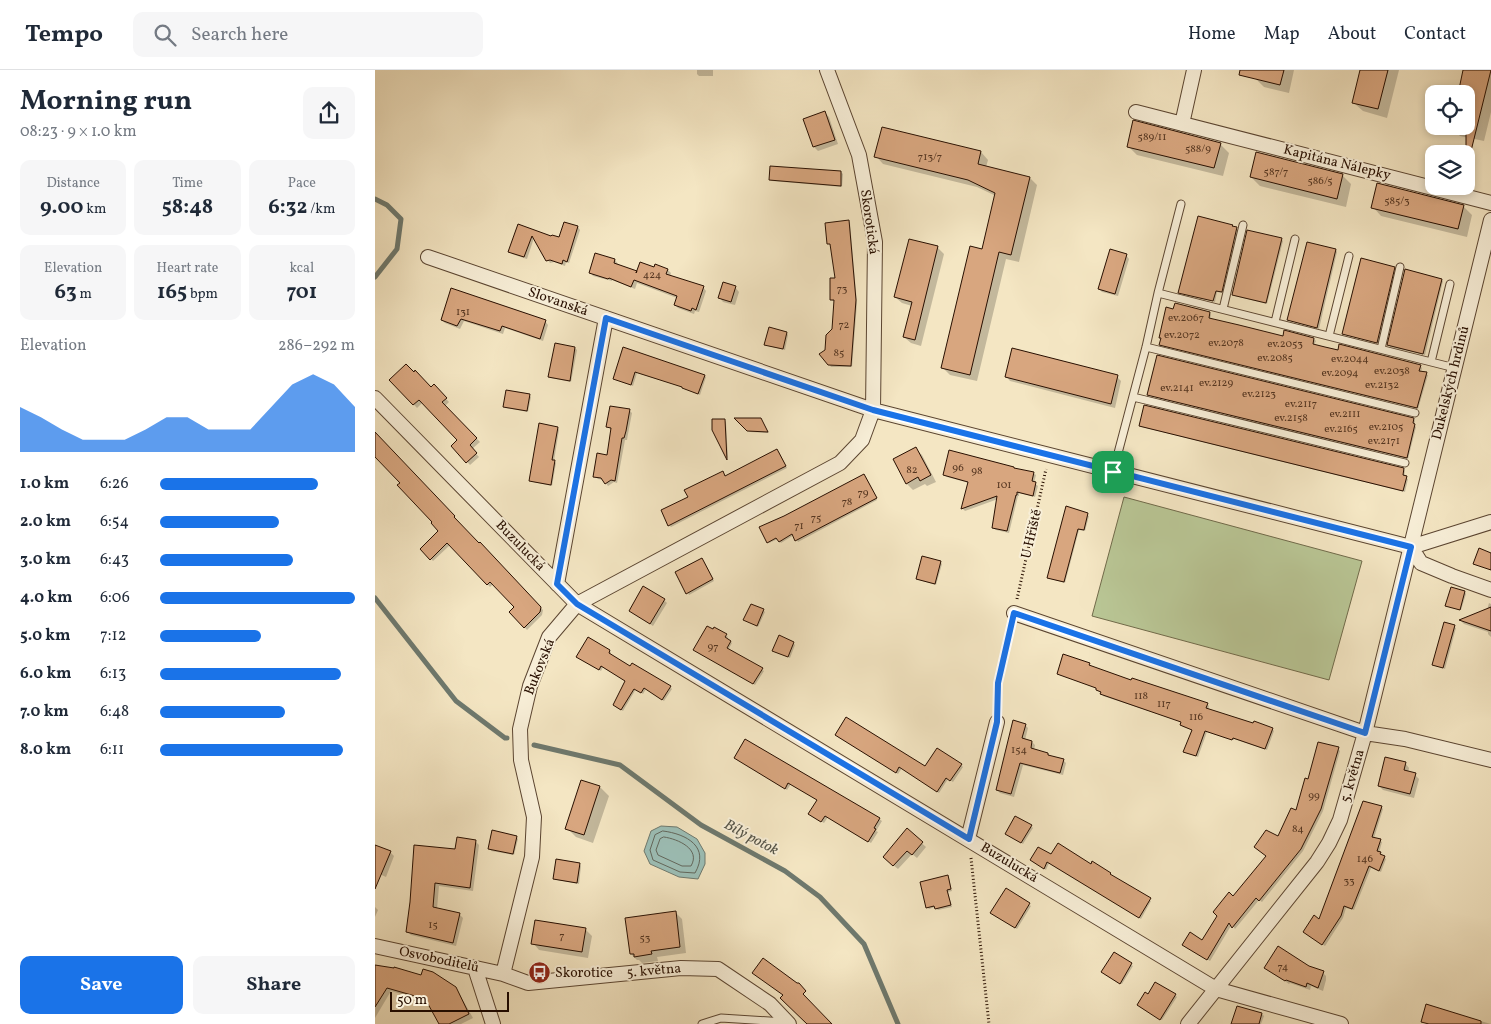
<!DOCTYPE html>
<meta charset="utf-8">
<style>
:root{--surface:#fff;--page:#f6f6f7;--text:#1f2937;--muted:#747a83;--line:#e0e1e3;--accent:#1a73e8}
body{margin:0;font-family:Vollkorn,serif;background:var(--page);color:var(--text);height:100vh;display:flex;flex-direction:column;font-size:19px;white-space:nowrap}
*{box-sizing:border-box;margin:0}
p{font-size:16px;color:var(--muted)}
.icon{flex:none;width:28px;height:28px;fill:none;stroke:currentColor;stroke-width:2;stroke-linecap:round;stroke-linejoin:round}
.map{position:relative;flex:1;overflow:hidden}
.drawer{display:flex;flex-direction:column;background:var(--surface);width:375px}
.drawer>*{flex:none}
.buttons{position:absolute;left:1050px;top:15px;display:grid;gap:10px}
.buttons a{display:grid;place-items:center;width:50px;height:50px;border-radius:10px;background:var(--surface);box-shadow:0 2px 8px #0003;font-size:25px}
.scale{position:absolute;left:15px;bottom:12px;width:119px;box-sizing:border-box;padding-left:5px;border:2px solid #280f00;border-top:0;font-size:14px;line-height:18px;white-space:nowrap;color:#280f00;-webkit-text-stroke:4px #f8efd8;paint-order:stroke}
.pin{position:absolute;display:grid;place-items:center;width:42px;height:42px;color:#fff;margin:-21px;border-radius:10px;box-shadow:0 2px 8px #0006}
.round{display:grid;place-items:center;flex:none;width:52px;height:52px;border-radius:10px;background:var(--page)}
.overview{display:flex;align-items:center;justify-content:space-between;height:85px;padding:0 20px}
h1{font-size:28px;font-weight:700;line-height:38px}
.stats{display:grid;grid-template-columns:repeat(3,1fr);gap:8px;height:85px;padding:5px 20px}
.stats div{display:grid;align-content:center;border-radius:10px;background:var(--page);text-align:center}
.stats b{font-size:21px;font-weight:700}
.stats small{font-size:14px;font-weight:400}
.stats p{font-size:14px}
.chart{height:140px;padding:10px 20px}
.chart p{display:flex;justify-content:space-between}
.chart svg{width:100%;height:90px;margin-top:5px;fill:var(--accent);opacity:.7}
.button{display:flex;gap:10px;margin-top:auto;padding:10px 20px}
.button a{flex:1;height:58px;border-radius:10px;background:var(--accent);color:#fff;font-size:20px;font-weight:700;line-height:58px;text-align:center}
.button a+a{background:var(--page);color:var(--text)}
ul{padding:0 20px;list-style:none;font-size:16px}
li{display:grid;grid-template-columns:80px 60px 1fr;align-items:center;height:38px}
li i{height:12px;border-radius:6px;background:var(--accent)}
header{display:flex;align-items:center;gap:30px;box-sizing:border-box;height:70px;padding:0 25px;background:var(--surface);border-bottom:1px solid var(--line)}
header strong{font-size:24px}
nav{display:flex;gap:28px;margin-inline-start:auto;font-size:18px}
.search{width:350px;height:45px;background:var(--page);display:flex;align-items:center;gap:12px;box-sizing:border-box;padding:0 18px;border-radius:10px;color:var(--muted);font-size:19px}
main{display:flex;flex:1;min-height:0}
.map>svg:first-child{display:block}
.green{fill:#b9c695;stroke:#706a4a}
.water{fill:#9cbfb7;stroke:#6e796e}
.shadow{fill:#0003}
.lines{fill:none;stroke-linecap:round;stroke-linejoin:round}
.shore{stroke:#62675c;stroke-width:1}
.stream{stroke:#6e796e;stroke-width:5}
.building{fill:#d8a67f;stroke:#280f00}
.service-casing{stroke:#5b4531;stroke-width:9}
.minor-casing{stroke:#5b4531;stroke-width:16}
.path{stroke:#280f00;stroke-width:3;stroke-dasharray:1 2.5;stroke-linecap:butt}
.service{stroke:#f8efd8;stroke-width:7}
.minor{stroke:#f8efd8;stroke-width:14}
.route-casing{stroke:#fff;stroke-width:10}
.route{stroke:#1a73e8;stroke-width:6}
.labels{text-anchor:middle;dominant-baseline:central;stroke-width:4;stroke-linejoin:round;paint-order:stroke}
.number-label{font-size:11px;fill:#543520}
.street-label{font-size:14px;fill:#280f00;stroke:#f8efd8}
.poi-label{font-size:14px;fill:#280f00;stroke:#f8efd8;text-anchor:start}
.water-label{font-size:15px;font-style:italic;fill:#565549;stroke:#f8efd8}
</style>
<header>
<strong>Tempo</strong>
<div class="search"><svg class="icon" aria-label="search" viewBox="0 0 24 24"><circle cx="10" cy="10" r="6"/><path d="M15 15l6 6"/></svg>Search here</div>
<nav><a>Home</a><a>Map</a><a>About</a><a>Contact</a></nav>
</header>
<main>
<section class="drawer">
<div class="overview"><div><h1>Morning run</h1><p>08:23 · 9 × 1.0 km</p></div><a class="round"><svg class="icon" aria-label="share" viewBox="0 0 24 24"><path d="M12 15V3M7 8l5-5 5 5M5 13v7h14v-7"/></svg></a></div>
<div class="stats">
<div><p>Distance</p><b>9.00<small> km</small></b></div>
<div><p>Time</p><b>58:48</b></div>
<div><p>Pace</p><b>6:32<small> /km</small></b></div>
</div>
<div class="stats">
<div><p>Elevation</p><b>63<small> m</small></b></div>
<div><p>Heart rate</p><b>165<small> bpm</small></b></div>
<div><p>kcal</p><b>701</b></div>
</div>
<div class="chart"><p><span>Elevation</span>286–292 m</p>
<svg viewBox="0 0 160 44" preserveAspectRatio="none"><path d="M0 44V22L10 27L20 33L30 38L40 38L50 38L60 33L70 27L80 27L90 33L100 33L110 33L120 22L130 11L140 6L150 11L160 22V44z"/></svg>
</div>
<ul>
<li><b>1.0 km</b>6:26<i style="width:81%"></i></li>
<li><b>2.0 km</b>6:54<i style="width:61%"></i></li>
<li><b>3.0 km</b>6:43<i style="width:68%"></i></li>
<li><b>4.0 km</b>6:06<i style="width:100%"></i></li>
<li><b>5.0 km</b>7:12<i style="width:52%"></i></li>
<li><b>6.0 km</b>6:13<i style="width:93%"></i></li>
<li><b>7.0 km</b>6:48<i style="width:64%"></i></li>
<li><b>8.0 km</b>6:11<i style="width:94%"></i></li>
</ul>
<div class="button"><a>Save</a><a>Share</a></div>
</section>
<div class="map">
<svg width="1116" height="954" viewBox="0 0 1116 954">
<rect width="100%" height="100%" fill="#f4e6c3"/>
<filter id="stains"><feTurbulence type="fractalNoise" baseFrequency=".004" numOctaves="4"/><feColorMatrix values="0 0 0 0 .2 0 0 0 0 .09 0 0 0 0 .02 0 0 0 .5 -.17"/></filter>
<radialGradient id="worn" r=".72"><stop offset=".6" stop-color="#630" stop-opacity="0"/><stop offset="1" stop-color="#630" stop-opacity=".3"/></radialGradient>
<path class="green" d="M749,427L987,491L954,610L717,546Z"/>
<path class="water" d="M286,756L302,757L322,769L330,783V794L323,809L304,807L275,794L269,781L276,761Z"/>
<path class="shadow" d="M322,0H338V6H324L322,4Z
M882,0H919L914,23L889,17L880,8Z
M987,0H1024L1012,48L988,41L979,33Z
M1090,0H1116V42L1109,71L1085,66L1076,57L1091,56Z
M450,43L454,47L463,74L443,81L439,77L430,50Z
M845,74L854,83L848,106L762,85L753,76Z
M606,82L613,90L611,97L655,108L662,115L644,192L631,189L602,311L575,305L567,297L608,180L621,126L602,117L508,94L501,86Z
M466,102L468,104L467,117L397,111L395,110Z
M967,105L976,114L971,137L885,116L876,107Z
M1088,136L1097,145L1092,167L1006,146L998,137Z
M474,151L475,153L482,233L477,297H456L454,294L452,281L458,260L460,232L456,230L462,209L456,175L453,173Z
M190,153L203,157L205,160L194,193L191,192L190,196L179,192L175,193L159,168L152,189L137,184L135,181L144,156L177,168L185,169Z
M857,156L863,160L848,223L842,222L840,232L806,224L804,222Z
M906,169L908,171L892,234L860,226L858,224Z
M562,177L569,184L546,276L536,273L529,267L537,236L527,233L520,227Z
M961,180L962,182L944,259L915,251L914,250Z
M751,185L754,189L743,226L727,222L724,219Z
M240,190L243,194L242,196L261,202L280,199L281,196L293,200L296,203L295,206L328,217L331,221L324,242L320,241L319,244L303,238L300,235L302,228L262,213L260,219L237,210V211L218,206L215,202Z
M1019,198L1021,200L1004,274L970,265L968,264Z
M1066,210L1068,211L1050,285L1015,277L1014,275Z
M360,217L364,222L360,235L348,232L344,227Z
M77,219L170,251L173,255L168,271L130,258L128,264L89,251L85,259L70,253L67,250Z
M835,243L836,245L835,249L909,268L910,262L939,269L941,271L939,275L1045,296L1047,298L1046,302L1053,305L1043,339L787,276L785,274L787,269L785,268Z
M412,263L413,265L410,280L393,276L391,274Z
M181,275L200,278L202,280L196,312L176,308L174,306Z
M249,279L330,306L331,307L325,325L310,319L308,317L262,303L258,316L241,310L239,308Z
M631,306L742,307L746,311L740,338L635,311Z
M16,310L56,319L59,316L74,332L70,336L105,372L97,379L104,387L95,395L78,376L84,370L48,332L42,338Z
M154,325L156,327L153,342L131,338L129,337Z
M773,325L1039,349L1040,351L1039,355L1041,357L1033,389L775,326Z
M254,340L257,343L253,364L252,370H250L242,413L239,412L233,416L229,410L223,409L220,406L233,386L237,360L233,357Z
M386,349L394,363L375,362L362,350Z
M349,350L351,352L353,389L338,360Z
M765,355L1029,399L1030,401L1029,407L1033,409L1030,422L767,357Z
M183,358L184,360L179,391L181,393L177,416L158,412L156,411Z
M0,363L82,450L81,451L107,476L168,540L167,545L152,560L136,542L141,537L118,514L115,517L75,475L58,491L47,479L65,461L26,413L0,386Z
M540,378L547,385L561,412L552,416L550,414L538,420L532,414L519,389Z
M404,382L412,398L296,457L294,455L315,427L348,403L351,407Z
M640,399L658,403L661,405L659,413L663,416L660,427L644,423V426H643L634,463L621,460L618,458L623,429L590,441L588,439L594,413L572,407L569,405Z
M491,407L502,430L423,472L419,465L406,473L403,469L394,473L393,472Z
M692,438L714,446L710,461L704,460L690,513L676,509L674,507Z
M329,491L339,511L314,525L313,523Z
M565,492L567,494L561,515L544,510L542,508Z
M1090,522L1091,524L1086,540L1074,537L1072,535Z
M289,530L292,533L278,556L255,541Z
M1114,533L1116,534V567L1113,564V562L1089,554L1086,551L1112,540Z
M388,540L390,542L383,557L370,550Z
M1070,553L1081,558L1070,599L1058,595Z
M351,565L353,567L351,569L357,573L353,580L389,601L380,615L321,581Z
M214,569L235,581L236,583L235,585L256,598L295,617L297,619L289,631L271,619L268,624L261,619L248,641L241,637L239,635L251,611L228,597L226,601L205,588Z
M418,573L420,575L415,588L400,582Z
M714,594L716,596V597L832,634L834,636L833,640L897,659L899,661L892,680L859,669V670L832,662L823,687L812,683L810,682L818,660L808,657L806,655L807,652L728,626L727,623L722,620L723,618L683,603Z
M650,655L653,658L650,670L657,672L660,675L659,680L673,684L676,687L688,690L691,693L688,705L648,695L639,727L625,723L622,720Z
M461,665L551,697L586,695L588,697L578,712L573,709L564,723L527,698L523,704Z
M963,679L965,681L948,741L928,781L887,832L884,830L860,859L857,854L835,891L811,876L828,871L859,828L892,786L922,742L934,710Z
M360,688L504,749L507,751L501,761L503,762L496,773L453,747L449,753L437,746L443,730L416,714L412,720Z
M1030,693L1034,698L1033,703L1040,705L1044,709L1039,728L1008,720L1004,716Z
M206,711L225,717L234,726L218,773L201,767L192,758Z
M1006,737L1008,739L999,768L1007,772L1004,783L1011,789L1006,802L996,798L979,840L971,838L968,848L950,876L932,864L945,851Z
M656,756L658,758L648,774L634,765Z
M532,760L551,777L542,788L537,784L523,799L513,791Z
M141,767L143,769L139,785L116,781L115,779Z
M100,771L104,775L98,821L64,816L62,839L84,844L88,848L81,876L36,865L32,861L36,832L82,780Z
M0,776L15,782L19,786L11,807L0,802Z
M676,786L716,795L735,804L776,831L766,849L674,793L671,800L658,792Z
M204,794L206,796L204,814L182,810L180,809Z
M573,807L574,808L577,821L573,822L577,837L563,840L560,837L554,839L552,837Z
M631,820L656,836L642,859L619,845Z
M0,837L3,840L0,847Z
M300,842L307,849L311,883L282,887L283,891L267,893L264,890H262L256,884Z
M210,859L217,866L213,888L164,880L158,873Z
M739,884L758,896L747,914L730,904Z
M0,896L80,918L84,923L98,948L86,954H65L57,937L44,933L40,928L16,921L0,948Z
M890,897H933L947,902L951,906V910L948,921L936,916L935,920L915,913L914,914Z
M773,925H800L802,927L787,950L765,937Z
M1052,936L1116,954H1052L1047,951Z
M863,937L887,944L889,946L886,954H858Z"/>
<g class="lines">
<path class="shore" d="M288,761C312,764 335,777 320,803L305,802L278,790L275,780L280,765Z
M289,767C303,769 326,779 316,796H307L283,785L281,780L285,769Z"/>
<path class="stream" d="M0,129L12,135L26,149L22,179L0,207
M0,528L81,631L130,668H132
M159,675L245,695L326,755L410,801L445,827L489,874L523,954"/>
</g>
<path class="building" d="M865,0H909L905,15L864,5Z
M985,0H1013L1003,39L977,33Z
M1088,0H1116L1096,81L1091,80V24H1083Z
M450,41L460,70L438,77L428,49Z
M758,50L846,73L839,98L752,77Z
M507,57L606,81L603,94L655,107L636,185L624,182L595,305L566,298L595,176L607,179L620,123L593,110L499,87Z
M881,82L968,104L962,129L875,107Z
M395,96L466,101V116L394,110Z
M1002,113L1089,135L1083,159L996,138Z
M823,146L858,155L857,156L862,157L847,222L841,221L838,231L803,223Z
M474,150L481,230L476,296L453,295L444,284L450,280L451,265L457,259L459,230H455V208H460L455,174H452L450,153Z
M189,152L203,156L192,192L188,190L187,194L175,190L171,191L157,166L149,187L133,182L143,154L176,166L177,165L184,167Z
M872,160L907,168L891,233L857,225Z
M534,169L563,176L540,270L528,267L537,232L519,227Z
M932,172L961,179L942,258L912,250Z
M735,179L752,184L740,224L723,219Z
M220,183L240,189L239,193L262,201L261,203L265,192L279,197L280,194L293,199L291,204L329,216L321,240L317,238L316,241L299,235L302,226L259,210L256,217L234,208L233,209L214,203Z
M986,188L1020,197L1002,273L967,264Z
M1030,199L1067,209L1048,284L1012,275Z
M348,212L361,216L356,232L343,228Z
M76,218L171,250L165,269L127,256L125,261L86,249L82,256L66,250Z
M800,233L835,242L834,248L864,255L908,266L909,260L939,268L938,274L950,277L963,280L964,274L1046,295L1044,301L1052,302L1042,338L784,275L786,268H784L791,237L798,239Z
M394,257L412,262L408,279L389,275Z
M180,273L200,277L195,311L173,307Z
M248,277L330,305L323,324L307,318V317L260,302L256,315L238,309Z
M637,278L743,305L736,334L630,307Z
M782,285L1039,348L1038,353L1040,354L1032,388L772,325Z
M31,294L39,302L40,300L56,317L59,314L72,328L67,332L102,368L95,375L102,383L91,393L76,376L82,370L44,330L38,335L14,310Z
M131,320L155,324L152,341L128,337Z
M769,335L1029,398L1028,405L1032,406L1028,421L764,356Z
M235,336L255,339L251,361L249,368H247L240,411L236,410L230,414L226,408L218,407L222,383L232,385L236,358L231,357Z
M359,348H386L393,362L372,361Z
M337,349H350L352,390L337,360Z
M164,353L183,357L177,390H180L176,415L154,411Z
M0,362L80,446L79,447L104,473L105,472L166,537L165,542L149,558L134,542L139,537L115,512L112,515L72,473L55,490L45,479L63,461L56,453L57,452L22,415L25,413L0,387Z
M541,377L556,405L545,411L543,407L531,414L518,389Z
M402,379L411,396L293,456L286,440L313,427L309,420L348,401L350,406Z
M574,380L639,397V398L659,402L657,411L661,412L658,426L642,422V425H641L632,461L617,458L622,426L586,439L593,412L568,405Z
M489,404L502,428L420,471L417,464L404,472L401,468L392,473L384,457L409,446Z
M691,436L713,443L709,460L703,459L689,512L672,508Z
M1104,478L1116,483V500L1098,494Z
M547,486L566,491L560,514L541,509Z
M327,488L338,509L311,524L300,502Z
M268,516L290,529L275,554L254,541Z
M1076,517L1090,521L1085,540L1070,536Z
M376,534L389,539L382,556L368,550Z
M1116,537V561L1084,550Z
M1069,552L1080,555L1068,598L1057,595Z
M332,556L338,559L339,557L352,564L350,567L356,571L352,578L388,598L378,614L318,580Z
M404,565L419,572L413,587L397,581Z
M213,567L235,580L234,583L255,596L257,593L296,616L287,630L269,618L266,623L259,619L246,640L238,635L250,611L226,596L224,600L201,587Z
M688,584L715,593L714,595L756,610L757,608L833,633L831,638L878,653L879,651L898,658L890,679L858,668L857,670L830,661L821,686L808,682L817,660L805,655L806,652L725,624L726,622L721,620V618L682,604Z
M471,647L550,696L562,678L587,694L575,711L571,708L562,722L524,697L521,703L460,665Z
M638,650L651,654L647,668L657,671L656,678L673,683V685L689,689L685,703L645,693L636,724L621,720Z
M370,669L505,748L499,758L501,759L493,772L450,746L446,752L433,744L442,730L413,713L410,719L359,688Z
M943,672L964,677L946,739L926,779L884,831L881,828L857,858L854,853L832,890L807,875L815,862L827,870L842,846L838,842L854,822L858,826L891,786L879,777L891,760L903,766L916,738L921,740L930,708L933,709Z
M1010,687L1031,692L1029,700L1041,703L1035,724L1003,716Z
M206,710L225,716L209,765L190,759Z
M988,731L1007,736L997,767L1006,769L1002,781L1006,782L1005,784L1010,786L1004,801L994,796L977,839L969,836L966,846L947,875L928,862L939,845L944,849Z
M640,746L657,755L646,773L630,764Z
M532,758L548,772L537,785L532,781L518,796L508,787Z
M117,760L142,766L138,784L113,779Z
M82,767L101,770L95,818L60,813L58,837L85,843L78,873L31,862L35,832L39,775L80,779Z
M683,773L716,794L717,791L736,803L735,804L776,828L764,848L672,792L669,799L655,790L663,777L676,784Z
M0,775L16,781L0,819Z
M181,789L205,793L202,813L178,809Z
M573,805L576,819L572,820L576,835L560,839L559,836L551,838L545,812Z
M631,818L655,833L640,858L615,843Z
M301,841L305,877L276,881L277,884L259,887V884H255L250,848Z
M160,850L211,858L207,882L156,874Z
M903,876L934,896L949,901L943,918L932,913L931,917L911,910L910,911L889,898Z
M739,882L757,893L745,914L726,902Z
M388,888L422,913H424L431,921L428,924L457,954H432L405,928L408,925L377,903Z
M0,895L19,898V897L46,905L48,899L58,902L81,917L94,944L74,954H64L53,934L39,930L40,926L12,918L0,937Z
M780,912L801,924L785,950L762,935L770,922L773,924Z
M1051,934L1106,951V954H1054L1046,952Z
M862,936L887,943L884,954H856Z"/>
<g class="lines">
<defs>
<path id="service" d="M783,223L806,134
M848,239L868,155
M900,252L920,169
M954,266L974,186
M771,277L1040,343
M1006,279L1025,197
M1056,292L1075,214
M758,327L1030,393
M738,402L771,277L783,223L1080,298
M327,954L346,948L410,952"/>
<path id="minor" d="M761,42L1116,133
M807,54L819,0
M53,187L498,340L1036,477
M0,328L202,534L841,919L966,954
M1036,477L1046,493L1077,506L1116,520
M1036,477L1116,452
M182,514L231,248
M639,543L990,663L1030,669L1116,690
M593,769L622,652
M0,876L128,904L153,913L306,898L343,899L395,934L414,954
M100,898L118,954
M128,904L157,787L159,747L146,690L145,659L155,616L174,567L202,534L465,393L487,370L498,340L500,172L484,85L452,0
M813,954L942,792L954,773L965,750L990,663L1116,150"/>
</defs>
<use href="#service" class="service-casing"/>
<use href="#minor" class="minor-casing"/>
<path class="path" d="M642,529L671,399
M622,640L623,613L636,555
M596,788L614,954"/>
<use href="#service" class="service"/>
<use href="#minor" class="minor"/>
</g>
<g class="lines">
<defs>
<path id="route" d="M231,248L498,340L1036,477L990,663L639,543L623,613L622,652L594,769L202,534L182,514Z"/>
</defs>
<use href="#route" class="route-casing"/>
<use href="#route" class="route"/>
</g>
<defs>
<symbol id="bus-disc" viewBox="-11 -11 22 22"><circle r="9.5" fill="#8f2418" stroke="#f8efd8"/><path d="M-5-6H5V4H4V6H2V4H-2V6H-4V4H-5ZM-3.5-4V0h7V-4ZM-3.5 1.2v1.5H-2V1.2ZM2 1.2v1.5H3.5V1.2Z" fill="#fff"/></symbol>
</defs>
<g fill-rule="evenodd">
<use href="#bus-disc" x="152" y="890" width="25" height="25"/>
</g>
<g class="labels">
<g class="number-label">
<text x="777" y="67">589/11</text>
<text x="823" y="79">588/9</text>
<text x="555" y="87">713/7</text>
<text x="901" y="102">587/7</text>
<text x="945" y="111">586/5</text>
<text x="1022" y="131">585/3</text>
<text x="277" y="205">424</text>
<text x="467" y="219">73</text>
<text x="88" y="242">131</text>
<text x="811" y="248">ev.2067</text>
<text x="469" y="255">72</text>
<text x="807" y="265">ev.2072</text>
<text x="851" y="273">ev.2078</text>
<text x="910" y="274">ev.2053</text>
<text x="464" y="283">85</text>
<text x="900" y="288">ev.2085</text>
<text x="975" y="289">ev.2044</text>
<text x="1017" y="301">ev.2038</text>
<text x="965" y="303">ev.2094</text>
<text x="841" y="313">ev.2129</text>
<text x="1007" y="315">ev.2132</text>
<text x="802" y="318">ev.2141</text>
<text x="884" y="324">ev.2123</text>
<text x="926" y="334">ev.2117</text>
<text x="970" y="344">ev.2111</text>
<text x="916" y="348">ev.2158</text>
<text x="1011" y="357">ev.2105</text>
<text x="966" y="359">ev.2165</text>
<text x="1009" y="371">ev.2171</text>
<text x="583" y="398">96</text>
<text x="537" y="400">82</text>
<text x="602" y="401">98</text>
<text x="629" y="415">101</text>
<text x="488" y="423">79</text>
<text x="472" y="432">78</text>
<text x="441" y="448">75</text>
<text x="424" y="456">71</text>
<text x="338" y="577">97</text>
<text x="766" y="626">118</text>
<text x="789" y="634">117</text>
<text x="821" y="647">116</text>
<text x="644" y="680">154</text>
<text x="939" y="726">99</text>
<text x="923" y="759">84</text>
<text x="990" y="789">146</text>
<text x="974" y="811">33</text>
<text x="58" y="855">15</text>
<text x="187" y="866">7</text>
<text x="270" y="868">53</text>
<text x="908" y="897">74</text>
</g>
<g class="street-label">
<text transform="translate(962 93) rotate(14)">Kapitána Nálepky</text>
<text transform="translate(494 152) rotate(82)">Skorotická</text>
<text transform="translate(183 232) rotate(19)">Slovanská</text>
<text transform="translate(1076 313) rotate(-76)">Dukelských hrdinů</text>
<text transform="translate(657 464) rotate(-77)">U Hřiště</text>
<text transform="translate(145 476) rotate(46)">Buzulucká</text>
<text transform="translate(165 597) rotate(-68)">Bukovská</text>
<text transform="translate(978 706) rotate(-74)">5. května</text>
<text transform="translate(634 793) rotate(31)">Buzulucká</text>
<text transform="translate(64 890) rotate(12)">Osvoboditelů</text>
<text transform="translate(279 901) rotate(-5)">5. května</text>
</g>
<g class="poi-label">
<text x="180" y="903">Skorotice</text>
</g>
<g class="water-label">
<text transform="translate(376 768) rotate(28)">Bílý potok</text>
</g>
</g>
<rect width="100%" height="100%" filter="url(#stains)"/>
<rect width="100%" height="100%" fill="url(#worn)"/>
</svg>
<div class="buttons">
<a><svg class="icon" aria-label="locate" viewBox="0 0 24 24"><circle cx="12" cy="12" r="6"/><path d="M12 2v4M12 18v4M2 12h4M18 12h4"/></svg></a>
<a><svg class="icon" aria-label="layers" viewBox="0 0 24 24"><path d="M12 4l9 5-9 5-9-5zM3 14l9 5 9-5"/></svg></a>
</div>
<div class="scale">50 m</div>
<div class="pin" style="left:738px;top:402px;background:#1e9e55"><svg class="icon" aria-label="arrive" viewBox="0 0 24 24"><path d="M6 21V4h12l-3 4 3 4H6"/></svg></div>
</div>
</main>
